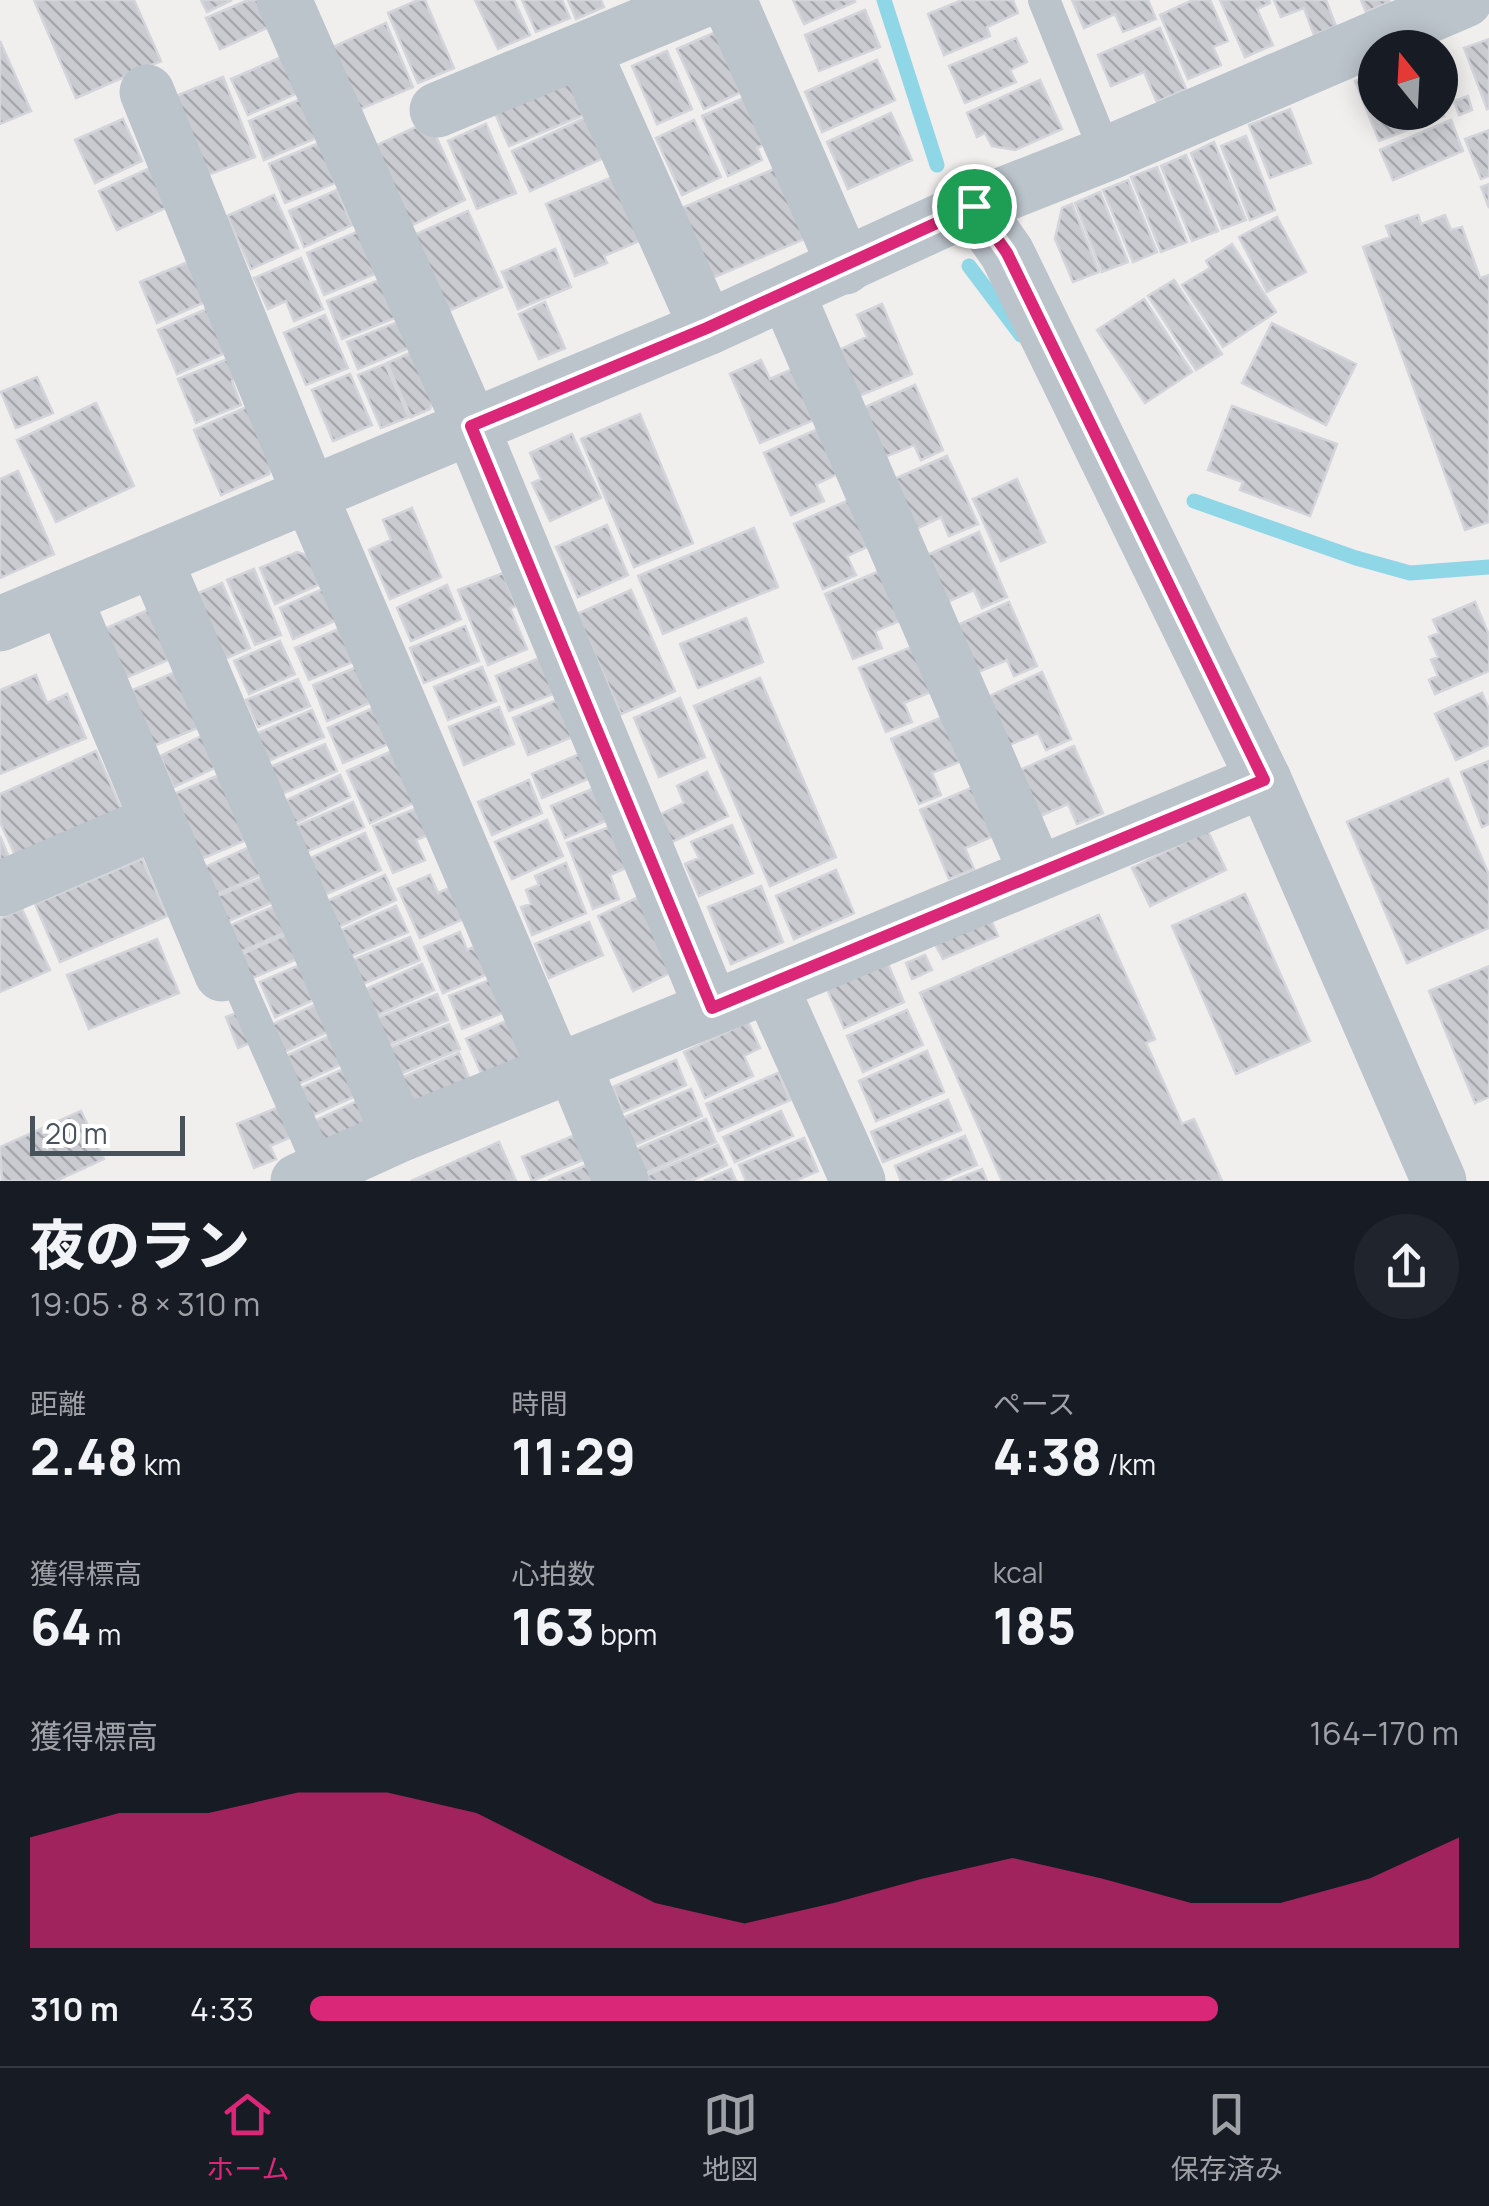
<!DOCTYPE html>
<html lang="ja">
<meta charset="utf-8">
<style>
:root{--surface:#171b24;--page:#20242c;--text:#f1f3f6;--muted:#9ea1a6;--line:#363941;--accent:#db2777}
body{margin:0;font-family:Manrope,"Noto Sans JP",sans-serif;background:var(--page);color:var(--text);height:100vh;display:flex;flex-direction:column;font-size:38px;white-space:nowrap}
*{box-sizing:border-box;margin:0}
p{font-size:32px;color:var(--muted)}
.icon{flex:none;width:55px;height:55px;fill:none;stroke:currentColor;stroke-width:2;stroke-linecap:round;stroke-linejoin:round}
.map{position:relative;height:1181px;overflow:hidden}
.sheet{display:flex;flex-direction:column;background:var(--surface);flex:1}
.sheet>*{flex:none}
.needle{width:65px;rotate:342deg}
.tools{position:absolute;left:1358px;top:30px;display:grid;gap:20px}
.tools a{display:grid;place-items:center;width:100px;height:100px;border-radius:50%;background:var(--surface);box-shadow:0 5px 25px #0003;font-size:50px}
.scale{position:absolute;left:30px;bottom:25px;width:155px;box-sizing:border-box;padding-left:10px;border:5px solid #48525b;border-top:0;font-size:28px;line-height:35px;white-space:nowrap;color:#48525b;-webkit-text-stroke:8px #fff;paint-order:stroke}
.pin{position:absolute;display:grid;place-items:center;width:85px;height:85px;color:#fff;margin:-42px;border:5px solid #fff;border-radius:50%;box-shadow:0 2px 10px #0007}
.round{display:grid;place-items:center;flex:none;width:105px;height:105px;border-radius:52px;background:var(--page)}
.headline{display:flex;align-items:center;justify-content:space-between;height:170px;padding:0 30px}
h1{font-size:55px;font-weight:800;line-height:75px}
.figures{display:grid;grid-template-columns:repeat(3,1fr);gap:15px;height:170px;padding:10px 30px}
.figures div{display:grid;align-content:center}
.figures b{font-size:50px;font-weight:800}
.figures small{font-size:28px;font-weight:400}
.figures p{font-size:28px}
.chart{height:280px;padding:20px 30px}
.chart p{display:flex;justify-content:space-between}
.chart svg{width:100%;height:180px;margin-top:10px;fill:var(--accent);opacity:.7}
ul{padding:0 30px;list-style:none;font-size:32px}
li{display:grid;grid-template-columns:160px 120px 1fr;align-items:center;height:75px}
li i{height:25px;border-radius:12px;background:var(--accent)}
.dock{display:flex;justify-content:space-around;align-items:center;height:140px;border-top:2px solid var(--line);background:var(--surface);font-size:28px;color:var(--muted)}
.dock a{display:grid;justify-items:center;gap:5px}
.dock .current{color:var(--accent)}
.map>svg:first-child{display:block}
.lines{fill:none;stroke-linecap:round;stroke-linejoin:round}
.stream{stroke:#8fd6e7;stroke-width:15}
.building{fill:url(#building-back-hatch);stroke:#d3d5da;stroke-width:2.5}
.service{stroke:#bbc3cb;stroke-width:32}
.minor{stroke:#bbc3cb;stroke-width:55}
.tertiary{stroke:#bbc3cb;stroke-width:55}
.route-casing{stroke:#fff;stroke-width:20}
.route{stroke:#db2777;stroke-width:12}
</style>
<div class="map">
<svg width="1489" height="1181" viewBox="0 0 1489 1181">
<defs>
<pattern id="building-back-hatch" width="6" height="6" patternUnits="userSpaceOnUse" patternTransform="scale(2.5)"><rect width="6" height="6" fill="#c9cbd1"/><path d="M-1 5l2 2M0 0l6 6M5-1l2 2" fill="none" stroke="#a5a7ad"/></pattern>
</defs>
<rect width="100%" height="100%" fill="#f1eeee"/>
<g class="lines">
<path class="stream" d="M884,0L937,165
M969,266L1021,335
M1194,501L1356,558L1410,573L1489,567"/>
</g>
<path class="building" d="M34,0H134L161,61L76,98Z
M201,0H232L207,12Z
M248,0H267L278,23L220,49L206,18Z
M418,0H425L454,68L418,83L388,13Z
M475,0H514L530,35L498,49Z
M522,0H562L570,18L536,32Z
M568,0H601L604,7L576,19Z
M793,0H854L855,2L804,24Z
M962,0H1013L1018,13L987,27L990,36L944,55L928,14Z
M1072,0H1148L1156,19L1123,32L1115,14L1084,28Z
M1193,0H1210L1228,41L1213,47L1221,65L1188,79L1160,15Z
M1220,0H1269L1270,3L1257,9L1273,45L1245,57Z
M1274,0H1326L1336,26L1314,35L1304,8L1281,17Z
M1361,0H1389L1390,2L1366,12Z
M865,10L880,47L819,71L805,35Z
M386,23L413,87L358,110L331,48Z
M725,28L750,88L704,109L677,49Z
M1160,28L1186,89L1157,102L1144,72L1111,86L1098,55Z
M1016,38L1027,62L1010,70L1016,82L965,103L949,66Z
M1489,39V108L1487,109L1464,48Z
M0,41L31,111L0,124Z
M667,51L692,109L657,124L632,66Z
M286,55L302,91L248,115L231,79Z
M877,60L895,100L822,132L805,92Z
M1375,73V112H1440V107L1444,116L1379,141L1355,81Z
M223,77L255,157L208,175L176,96Z
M571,79L586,114L509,146L494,111Z
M1040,80L1062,129L1015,150L992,146L985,133L977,137L967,113Z
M751,95L772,141L757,148L762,160L728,176L702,116Z
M1468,96L1472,110L1459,115L1454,101Z
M306,97L321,136L264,160L249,121Z
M1290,109L1311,163L1270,178L1249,125Z
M891,113L912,160L848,189L827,142Z
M585,118L604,158L530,191L512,151Z
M123,119L142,161L95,183L75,140Z
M694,120L721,177L682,195L656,138Z
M1451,120L1463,151L1393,180L1380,150Z
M429,121L465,200L404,229L368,149Z
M486,124L516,193L477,209L448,141Z
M1489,130V176L1481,179L1465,139Z
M1246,136L1275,210L1250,220L1221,146Z
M324,141L340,181L285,203L269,164Z
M1214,142L1246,220L1222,229L1191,153Z
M1186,155L1218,231L1192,241L1161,166Z
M779,167L809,237L712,278L682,208Z
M1157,167L1187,242L1161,252L1131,177Z
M150,168L168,207L117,230L99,191Z
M618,175L644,239L604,256L607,263L575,276L546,204Z
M1128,180L1157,252L1133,262L1103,190Z
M1489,184V208L1481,187Z
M337,190L352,225L304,247L289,211Z
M1100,192L1128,262L1102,272L1075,203Z
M274,195L298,248L251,269L227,216Z
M1072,204L1099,272L1073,282L1055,239L1062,208Z
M468,211L502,287L444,313L410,237Z
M1418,215L1421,224L1445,215L1451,230L1462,227L1480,278L1489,275V522L1465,530L1363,247L1390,237L1386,226Z
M1277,217L1306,272L1267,292L1239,237Z
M364,229L382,271L324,295L307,253Z
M1232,244L1276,312L1223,347L1182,285L1210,268L1206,261Z
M555,249L571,287L518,309L502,272Z
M301,258L323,309L294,321L286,301L268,309L254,278Z
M188,262L205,302L157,323L140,282Z
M384,278L400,316L342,339L327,301Z
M1174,280L1222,354L1196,370L1148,296Z
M1144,299L1192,372L1145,403L1097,330Z
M545,302L565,348L539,359L519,314Z
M882,304L912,374L854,398L835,352L867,337L857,315Z
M209,308L227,352L177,374L158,330Z
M325,315L348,368L306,385L284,333Z
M405,319L416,345L358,369L347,342Z
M1272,323L1356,364L1326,425L1242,383Z
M419,349L437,390L430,409L411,417L387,363Z
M230,358L238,378L232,381L241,405L196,423L178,379Z
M761,360L770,379L795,368L816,419L760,443L730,374Z
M385,364L409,417L381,428L358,375Z
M350,374L372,425L333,441L312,390Z
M37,377L53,413L16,428L1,392Z
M915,385L943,450L921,460L914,445L885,457L863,408Z
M96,403L134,486L56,522L17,440Z
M254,404L275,454L269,474L221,495L194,430Z
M1232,406L1337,444L1310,516L1240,490L1243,482L1208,470Z
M640,414L693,543L634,567L581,439Z
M820,428L840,473L816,484L824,501L791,515L764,453Z
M572,434L601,498L550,521L532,483L541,479L530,453Z
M947,456L978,524L949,536L941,517L914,530L892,480Z
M18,471L54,554L0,578V479Z
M1017,479L1045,542L1001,561L973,499Z
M849,500L869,546L847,556L856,575L823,589L794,524Z
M412,508L441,577L390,599L369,550L391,540L383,520Z
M607,525L628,575L578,597L556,547Z
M754,528L778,587L663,634L638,576Z
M979,532L1007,597L982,608L974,590L945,603L925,556Z
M297,552L315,558L325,582L275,604L260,568Z
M254,569L281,635L255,645L227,580Z
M882,570L902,620L875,631L882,648L853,659L825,594Z
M503,573L516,606L510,608L527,649L488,665L458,590Z
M222,583L250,648L222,660L194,595Z
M332,585L346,616L293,639L280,608Z
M447,585L461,619L411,641L397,608Z
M631,590L675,691L621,714L577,614Z
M1009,602L1037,666L1014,676L1007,660L971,675L951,628Z
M1475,602L1489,635V671L1435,694L1429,680L1438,676L1431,660L1438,657L1429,637L1439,633L1433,620Z
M155,607L177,656L123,679L102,630Z
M746,618L763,662L698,688L680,644Z
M350,624L365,657L309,680L295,648Z
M465,626L479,661L424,683L410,648Z
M280,641L295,674L249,694L234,661Z
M914,646L933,691L904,703L912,722L886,732L859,668Z
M547,655L561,691L509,711L496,676Z
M367,663L381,698L327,721L313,685Z
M482,667L496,701L448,720L434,687Z
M178,671L200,727L151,747L128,692Z
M1042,672L1071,739L1046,750L1038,733L1007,746L985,698Z
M36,675L47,703L67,694L86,738L0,774V690Z
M760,678L836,857L770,886L694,706Z
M298,679L310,706L258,727L246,700Z
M1482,693L1489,709V745L1456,760L1435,714Z
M567,696L582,733L528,755L513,718Z
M680,698L705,757L659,777L634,718Z
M378,706L393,742L343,763L328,728Z
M499,707L514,744L464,765L449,727Z
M312,710L324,737L268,761L256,734Z
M945,716L964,760L932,773L941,795L919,804L891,739Z
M208,733L223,764L174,787L160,756Z
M325,744L337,771L282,794L270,767Z
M1074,746L1103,813L1077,824L1068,804L1038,817L1018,771Z
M96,751L122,810L16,857L0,822V794Z
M392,751L416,802L370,823L347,771Z
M587,751L597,775L542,798L532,774Z
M1489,761V824L1482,827L1461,772Z
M229,771L256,836L201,859L174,794Z
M707,772L728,816L672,842L659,815L684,803L677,786Z
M340,775L350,797L291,825L280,803Z
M1448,779L1489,875V928L1407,963L1347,822Z
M529,780L542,813L492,835L478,802Z
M976,786L996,835L965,848L974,869L949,879L920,810Z
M597,787L610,819L565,838L551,806Z
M353,802L364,827L303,853L292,828Z
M427,804L438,831L416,840L425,860L393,873L373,826Z
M547,820L563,856L512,879L495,842Z
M732,825L753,873L699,896L685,864L699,858L691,842Z
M612,826L628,867L610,875L619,899L593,909L567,843Z
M1208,831L1226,870L1150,906L1132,868Z
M365,833L381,870L324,895L308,859Z
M0,836L10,860L0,864Z
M261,842L273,869L215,895L203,868Z
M142,859L167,916L60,962L35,904Z
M566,863L586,913L532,935L521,907L531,904L526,890L539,885L535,876Z
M836,870L854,913L794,939L776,896Z
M274,873L285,897L226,922L215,897Z
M385,875L396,900L334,929L323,903Z
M430,875L438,893L461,883L475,914L420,938L398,889Z
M761,886L783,942L731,964L708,907Z
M1245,894L1310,1041L1236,1074L1172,926Z
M641,896L674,971L633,991L598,916Z
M286,901L297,927L238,953L227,927Z
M396,906L408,932L346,958L335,933Z
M22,909L50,970L0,992V919Z
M1099,915L1155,1039L1146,1043L1182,1124L1194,1119L1222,1181H1002L920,993Z
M991,920L998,936L943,959L935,944Z
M589,922L603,955L549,978L535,944Z
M299,929L309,954L250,979L240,955Z
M460,932L467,950L492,939L504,967L443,993L424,947Z
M410,937L420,960L360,985L350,961Z
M157,939L179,993L89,1029L67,975Z
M925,955L932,970L912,979L906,963Z
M309,961L325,995L275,1017L260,982Z
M422,964L434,990L373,1017L362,991Z
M888,964L904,1002L844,1028L827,989Z
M1489,966V1097L1475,1103L1429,991Z
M502,975L515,1008L462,1029L449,996Z
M437,994L448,1020L386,1046L375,1019Z
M321,1002L334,1029L282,1053L269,1026Z
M907,1010L923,1045L863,1072L847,1036Z
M242,1011L254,1041L238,1048L226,1017Z
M517,1016L534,1053L482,1075L466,1039Z
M748,1022L760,1048L744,1056L753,1076L705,1098L684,1052Z
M449,1024L460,1049L400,1074L389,1048Z
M334,1034L347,1062L298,1084L286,1056Z
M927,1051L944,1092L876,1121L859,1081Z
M459,1053L472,1085L413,1111L399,1079Z
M676,1060L686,1085L623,1112L613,1087Z
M357,1063L369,1090L311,1116L298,1089Z
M778,1073L790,1100L718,1131L706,1104Z
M691,1089L702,1116L630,1147L618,1120Z
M368,1096L380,1122L325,1148L312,1122Z
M948,1100L961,1130L883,1162L871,1132Z
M284,1105L296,1135L270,1146L276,1159L254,1168L237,1124Z
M81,1111L104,1159L56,1181H2L0,1147Z
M781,1111L793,1136L735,1162L723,1137Z
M706,1119L716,1142L643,1174L632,1151Z
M585,1131L595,1155L532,1181L522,1157Z
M965,1136L977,1165L939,1181H901L895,1166Z
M804,1138L818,1171L795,1181H746L739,1165Z
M499,1142L516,1181H411Z
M718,1145L727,1165L691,1181H645L643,1177Z
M594,1162L602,1181H548Z
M731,1169L736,1181H704Z
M982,1169L987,1181H952Z"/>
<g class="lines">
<path class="service" d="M1044,0L1106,154
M222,974L238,982L321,1170"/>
<path class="minor" d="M284,0L471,426L712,1008
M729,0L845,267
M583,50L707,328
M147,92L310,495L556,1071
M437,110L703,0
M974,206L1106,154L1465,0
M787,293L1037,874
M155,560L399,1135
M64,597L222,974
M0,889L158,821
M770,985L858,1181
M573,1064L621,1181
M298,1181L399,1135L770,985L1264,780"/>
<path class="tertiary" d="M0,624L707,328L974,206L1007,253L1264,780L1439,1181"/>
</g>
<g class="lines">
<defs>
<path id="route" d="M974,206L1007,253L1264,780L712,1008L471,426L707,328Z"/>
</defs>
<use href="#route" class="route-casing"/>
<use href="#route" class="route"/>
</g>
</svg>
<div class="tools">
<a><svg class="needle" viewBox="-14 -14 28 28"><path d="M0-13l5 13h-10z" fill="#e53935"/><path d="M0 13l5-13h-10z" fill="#9ea1a6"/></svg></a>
</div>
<div class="scale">20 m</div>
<div class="pin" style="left:974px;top:206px;background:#1e9e55"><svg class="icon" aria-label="arrive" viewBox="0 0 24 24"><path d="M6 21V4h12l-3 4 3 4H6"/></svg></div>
</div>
<section class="sheet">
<div class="headline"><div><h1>夜のラン</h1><p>19:05 · 8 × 310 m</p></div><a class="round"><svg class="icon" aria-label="share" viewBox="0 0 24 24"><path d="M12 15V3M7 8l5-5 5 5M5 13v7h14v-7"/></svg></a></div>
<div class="figures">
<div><p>距離</p><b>2.48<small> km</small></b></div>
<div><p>時間</p><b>11:29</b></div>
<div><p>ペース</p><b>4:38<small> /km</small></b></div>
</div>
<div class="figures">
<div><p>獲得標高</p><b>64<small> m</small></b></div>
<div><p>心拍数</p><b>163<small> bpm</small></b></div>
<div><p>kcal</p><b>185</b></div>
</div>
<div class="chart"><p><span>獲得標高</span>164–170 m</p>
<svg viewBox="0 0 160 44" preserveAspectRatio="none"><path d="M0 44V17L10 11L20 11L30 6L40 6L50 11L60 22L70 33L80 38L90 33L100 27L110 22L120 27L130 33L140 33L150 27L160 17V44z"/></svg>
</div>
<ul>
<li><b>310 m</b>4:33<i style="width:79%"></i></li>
</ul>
</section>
<nav class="dock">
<a class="current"><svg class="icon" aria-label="home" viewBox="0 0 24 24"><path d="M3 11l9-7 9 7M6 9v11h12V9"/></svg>ホーム</a>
<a><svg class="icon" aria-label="map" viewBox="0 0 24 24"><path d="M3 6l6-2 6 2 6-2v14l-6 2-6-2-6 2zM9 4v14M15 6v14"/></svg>地図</a>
<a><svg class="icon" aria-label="saved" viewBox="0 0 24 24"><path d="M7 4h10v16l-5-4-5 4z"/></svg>保存済み</a>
</nav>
